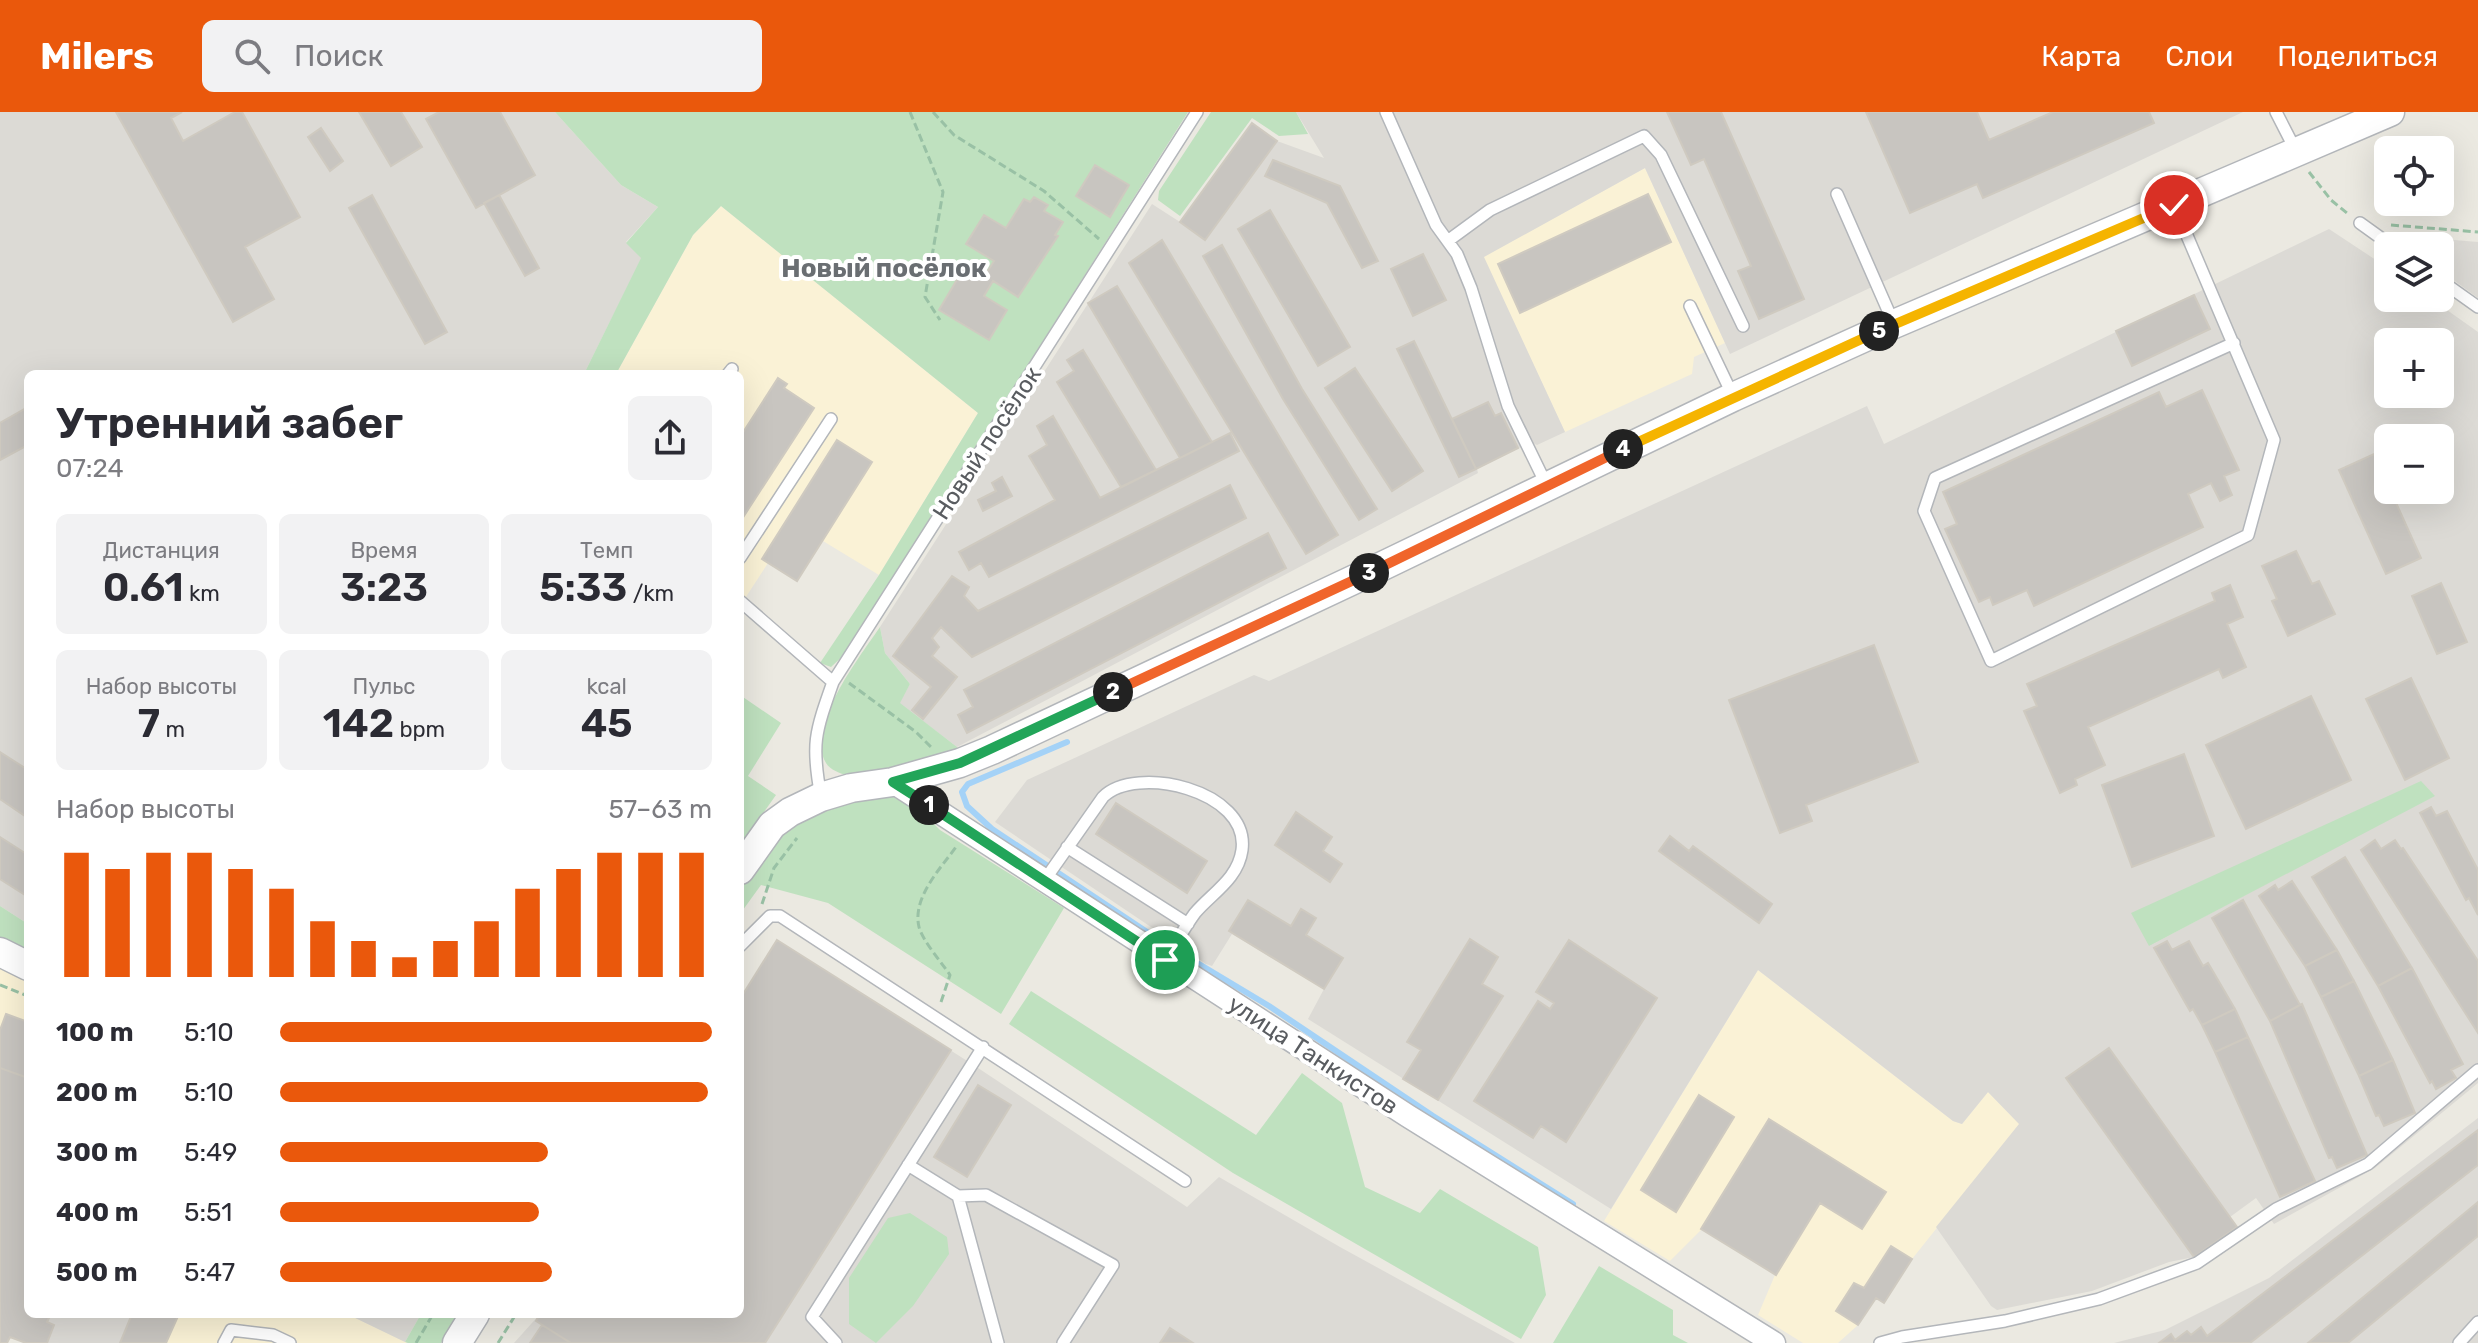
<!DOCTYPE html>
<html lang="ru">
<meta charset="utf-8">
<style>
:root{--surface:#fff;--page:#f2f2f3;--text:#2b2b33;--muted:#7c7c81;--accent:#ea580c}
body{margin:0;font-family:Rubik,sans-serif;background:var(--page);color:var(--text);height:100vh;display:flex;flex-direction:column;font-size:30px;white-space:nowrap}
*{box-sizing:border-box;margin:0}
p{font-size:26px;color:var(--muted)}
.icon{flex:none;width:44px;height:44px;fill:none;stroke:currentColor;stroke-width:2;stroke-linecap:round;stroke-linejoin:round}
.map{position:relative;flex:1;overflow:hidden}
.drawer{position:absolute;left:24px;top:258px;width:720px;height:948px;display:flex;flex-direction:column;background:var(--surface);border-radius:12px;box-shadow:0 8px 32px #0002}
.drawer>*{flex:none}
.buttons{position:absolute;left:2374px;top:24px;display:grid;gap:16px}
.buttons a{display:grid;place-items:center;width:80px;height:80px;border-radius:12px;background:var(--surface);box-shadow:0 8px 32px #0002;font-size:40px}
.pin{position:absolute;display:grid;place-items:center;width:68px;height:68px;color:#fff;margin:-34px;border:4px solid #fff;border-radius:50%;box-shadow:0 2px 8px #0007}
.km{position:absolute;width:40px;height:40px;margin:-20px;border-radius:50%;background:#222;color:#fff;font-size:22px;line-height:40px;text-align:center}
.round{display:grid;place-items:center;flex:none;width:84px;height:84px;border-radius:12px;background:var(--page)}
.headline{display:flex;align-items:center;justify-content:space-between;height:136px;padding:0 32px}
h1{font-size:44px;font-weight:600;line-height:60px}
.stats{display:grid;grid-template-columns:repeat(3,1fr);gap:12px;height:136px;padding:8px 32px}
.stats div{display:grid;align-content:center;border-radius:12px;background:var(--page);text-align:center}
.stats b{font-size:40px;font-weight:600}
.stats small{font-size:22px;font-weight:400}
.stats p{font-size:22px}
.chart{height:224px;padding:16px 32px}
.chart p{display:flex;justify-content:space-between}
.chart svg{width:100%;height:144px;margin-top:8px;stroke:var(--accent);stroke-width:6}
ul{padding:0 32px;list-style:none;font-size:26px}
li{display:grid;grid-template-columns:128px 96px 1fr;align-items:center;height:60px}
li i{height:20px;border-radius:10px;background:var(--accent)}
header{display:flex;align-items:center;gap:48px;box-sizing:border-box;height:112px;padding:0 40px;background:var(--accent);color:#fff}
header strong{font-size:38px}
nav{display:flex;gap:44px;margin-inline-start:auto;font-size:28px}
.search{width:560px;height:72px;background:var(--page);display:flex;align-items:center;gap:20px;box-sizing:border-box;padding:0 28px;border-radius:12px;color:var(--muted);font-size:30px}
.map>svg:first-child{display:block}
.commercial{fill:#faf2d6}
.industrial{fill:#dcdad5;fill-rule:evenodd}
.green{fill:#bfe1bf}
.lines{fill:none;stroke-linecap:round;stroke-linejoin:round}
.stream{stroke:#a4d2f7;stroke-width:6}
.building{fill:#c8c5c0;stroke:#cfcac0;stroke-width:2}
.service-casing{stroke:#b3b6ba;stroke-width:14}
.minor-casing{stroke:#b3b6ba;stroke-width:25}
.tertiary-casing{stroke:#b3b6ba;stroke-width:31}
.path{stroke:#99c1a5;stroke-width:3;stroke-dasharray:8 4;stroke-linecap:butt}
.service{stroke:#fff;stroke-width:11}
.minor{stroke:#fff;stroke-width:22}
.tertiary{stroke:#fff;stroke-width:28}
.split-1-casing{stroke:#fff;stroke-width:16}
.split-2-casing{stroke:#fff;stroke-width:16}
.split-3-casing{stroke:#fff;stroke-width:16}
.split-4-casing{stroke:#fff;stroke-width:16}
.split-5-casing{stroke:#fff;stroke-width:16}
.split-6-casing{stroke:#fff;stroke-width:16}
.split-1{stroke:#22a559;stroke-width:10}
.split-2{stroke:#22a559;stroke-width:10}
.split-3{stroke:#f0652b;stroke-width:10}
.split-4{stroke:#f0652b;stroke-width:10}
.split-5{stroke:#f5b400;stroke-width:10}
.split-6{stroke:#f5b400;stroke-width:10}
.labels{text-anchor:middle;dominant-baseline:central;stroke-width:8;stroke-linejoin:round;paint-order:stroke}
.street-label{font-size:24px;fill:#595c60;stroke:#fff}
.neighbourhood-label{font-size:26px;font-weight:bold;fill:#6a6e72;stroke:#fff}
</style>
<header>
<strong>Milers</strong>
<div class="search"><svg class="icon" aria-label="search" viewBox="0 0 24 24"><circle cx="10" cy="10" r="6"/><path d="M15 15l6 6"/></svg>Поиск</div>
<nav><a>Карта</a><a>Слои</a><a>Поделиться</a></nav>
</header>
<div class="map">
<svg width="2478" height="1231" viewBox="0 0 2478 1231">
<rect width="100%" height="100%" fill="#ebe9e1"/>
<path class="commercial" d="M1645,56L1725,231L1694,245L1692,262L1565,320L1483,145Z
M721,94L978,301L879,463L823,429L797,469L768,451L740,494V262H616L693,123Z
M0,854L28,867V966L0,956Z
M1758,858L1953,1009L1962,1012L1988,980L2020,1012L1912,1147L1875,1186L1858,1213L1838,1231H1803L1758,1203L1775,1163L1702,1117L1670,1149L1604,1109Z
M179,1202H347L408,1231H166Z"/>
<path class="industrial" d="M0,0H555L621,73L658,95L626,130L642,145L584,262H28V812L0,794Z
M1296,0H2243L1730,242L1645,56L1484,145L1565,320L1537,333L1531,330L1477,357L1478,361L957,635L899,591L910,572L885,541L880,515L1152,92L1180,110L1252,11L1277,29L1324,46Z
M2329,117L2388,156V186H2430L2478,220V971L2375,1056L2274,1112L2256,1086L2230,1105L2237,1115L2194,1145L2169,1150L2092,1179L1997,1198L1991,1194L1936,1115L2019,1012L1988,980L1962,1012L1953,1009L1758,858L1611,1097L1308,907L1324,877L1232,822L1212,854L1206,852L995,710L1027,668L1254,563L1269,569L1867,294L1884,332ZM2388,230H2440V282H2388ZM2388,326H2440V378H2388ZM2429,680L2434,683L2149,834Z
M2418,125L2478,130V186L2440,158V134H2412Z
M777,828L972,952L1187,1095L1219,1065L1340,1135L1515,1231H514L540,1202H740Z
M2478,1006V1231H2114L2165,1218L2269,1166Z
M51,1202H179L166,1231H47L54,1213L47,1210Z
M347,1202H421L405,1230Z"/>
<path class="green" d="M555,0H1188L845,542L831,555L820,551L879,463L978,301L721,94L693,123L616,262H584L641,146L626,131L658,95L621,73Z
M1211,0H1296L1308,22L1279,24L1252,6L1180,104L1158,88L1159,79Z
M880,515L885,541L910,572L900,591L957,635L960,644L934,653L848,664C840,661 830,658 826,651C804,616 861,543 880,515Z
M740,583L781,611L748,664L776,683L740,734Z
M2421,669L2435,684L2149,834L2131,801Z
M882,685H893L919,697L940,718L1064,796L1001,902L828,791L761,773L740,802V779L767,735L780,720L840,691Z
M0,794L28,812V843L0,826Z
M1031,879L1256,1023L1302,961L1342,991L1365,1075L1420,1101L1440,1077L1538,1135L1546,1183L1521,1227L1233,1061L1009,912Z
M910,1101L947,1125L949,1142L913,1194L876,1231L849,1212V1166L888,1106Z
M1599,1154L1673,1198V1223L1688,1231H1553Z
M421,1202H458L441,1231H408L405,1230Z"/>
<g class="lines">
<path class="stream" d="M1067,630L968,672L962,680L967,694L992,717L1159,828L1269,894L1433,1004L1573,1092"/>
</g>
<path class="building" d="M116,0H182L171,6L183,29L235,0H242L300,105L245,135L274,187L233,210Z
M359,0H401L422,35L391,54Z
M439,0H500L535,63L476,96L426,7Z
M1667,0H1721L1804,187L1759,207L1738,159L1751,154L1704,47L1691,53Z
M1866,0H1977L1989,28L2053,0H2149L2154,11L1983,86L1977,72L1910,101Z
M1252,11L1277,29L1205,128L1180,110Z
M321,16L343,49L330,59L308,25Z
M1273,48L1340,74L1378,149L1362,156L1327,91L1265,64Z
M1095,53L1129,73L1110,105L1076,84Z
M1648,82L1671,130L1520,201L1498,152Z
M372,83L447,220L425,232L349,96Z
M499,83L539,156L525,164L484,91Z
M1034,85L1048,93L1044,99L1063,110L1055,123L1058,124L1018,185L993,169L984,184L1007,198L989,228L939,198L968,149L987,160L994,149L966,132L984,103L1006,116L1024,87L1030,90Z
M1270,98L1350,235L1318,254L1238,117Z
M1162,128L1338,423L1306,442L1129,151Z
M1222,133L1302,277L1377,397L1359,408L1283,287L1203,144Z
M1423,142L1446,188L1413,204L1391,157Z
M1117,174L1212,330L1180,346L1088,191Z
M2194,183L2210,217L2132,254L2116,219Z
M1414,229L1476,357L1459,365L1397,237Z
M1083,238L1156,358L1121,375L1057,270L1074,259L1067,248Z
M1355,256L1423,359L1392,379L1325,276Z
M778,266L787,272L784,276L814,296L740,410V325Z
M2202,278L2239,358L2224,364L2232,383L2220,389L2211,371L2188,382L2203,415L2034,494L2027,478L1993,493L1990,485L1979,490L1945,417L1957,412L1943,380L2159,280L2166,295Z
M1488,290L1495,304L1501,301L1518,336L1476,357L1452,307Z
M28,295V333L0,348V311Z
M1053,304L1100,386L1230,321L1239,339L989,465L981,451L969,458L959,440L1055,388L1029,344L1047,333L1037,314Z
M837,328L872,350L797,469L762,447Z
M2374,342L2421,446L2386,462L2339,358Z
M1002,365L1012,384L983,399L978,388L996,379L992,371Z
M1230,373L1246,406L972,545L941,515L932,526L939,535L932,544L957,565L923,607L912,598L931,575L893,544L952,464L969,475L964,484L978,499Z
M1268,421L1286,456L967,621L958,603L973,595L964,578Z
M2296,439L2312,472L2319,469L2335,502L2288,524L2272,489L2277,487L2262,454Z
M2441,471L2467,530L2437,542L2412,484Z
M2230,473L2243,505L2227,512L2246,555L2223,566L2219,557L2088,615L2105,653L2075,667L2077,673L2060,681L2024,599L2037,594L2027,572L2215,489L2212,481Z
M1874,533L1918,650L1806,693L1812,709L1780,721L1729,588Z
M2411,566L2449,646L2405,668L2366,587Z
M2311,584L2351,668L2246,717L2206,633Z
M0,640L28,658V706L0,687Z
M2184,642L2214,724L2132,755L2102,673Z
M1116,691L1207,749L1187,781L1096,722Z
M2431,695L2436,704L2447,699L2478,758V803L2469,786L2466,788L2420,701Z
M1296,700L1332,725L1323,739L1342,752L1330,770L1275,733Z
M1670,724L1689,739L1693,734L1772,792L1759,811L1659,739Z
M0,725L28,743V779L25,783L0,767Z
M2375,728L2381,737L2395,728L2401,737L2403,736L2478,849V921L2361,738Z
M2345,745L2412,856L2378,874L2312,765Z
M2292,769L2337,838L2305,854L2259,784L2275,773L2278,778Z
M1248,788L1291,814L1301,797L1316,806L1306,823L1343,846L1324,877L1229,819Z
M2243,788L2300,893L2270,909L2212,806Z
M1470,827L1498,845L1482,872L1503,884L1438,988L1403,967L1421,938L1407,930Z
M777,828L951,938L765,1231H571L536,1209L540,1202H740V887Z
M1569,828L1657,886L1566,1030L1541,1014L1533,1026L1474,989L1538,889L1550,897L1554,891L1536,880Z
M2167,829L2172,838L2189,829L2203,854L2208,851L2235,897L2202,913L2193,897L2190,899L2154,836Z
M2337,838L2354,869L2321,885L2305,854Z
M2412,856L2463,952L2451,958L2456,966L2436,977L2432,969L2430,971L2378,874Z
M2354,869L2393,948L2359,964L2321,885Z
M2302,892L2367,1043L2337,1056L2332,1045L2329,1046L2270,909Z
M2235,897L2248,925L2215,940L2202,913Z
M6,902L28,910V966L0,956V918Z
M2248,925L2315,1069L2280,1085L2215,940Z
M2109,936L2237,1115L2194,1145L2066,966Z
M2393,948L2415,1001L2384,1014L2379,1003L2376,1004L2359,964Z
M0,956L28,966V1202H51L47,1210L54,1213L47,1231H26L10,1225L7,1231H0Z
M978,973L1011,993L967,1065L934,1045Z
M1699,983L1734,1005L1676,1100L1641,1078Z
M1769,1007L1886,1080L1862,1117L1820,1091L1776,1163L1701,1117Z
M2478,1018V1053L2250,1231H2159L2171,1222L2175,1228L2187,1219L2191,1223L2201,1215L2207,1224Z
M2478,1090V1124L2348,1231H2308Z
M1891,1134L1912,1147L1884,1191L1876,1186L1858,1213L1836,1199L1854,1171L1864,1176Z
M132,1202H179L166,1231H120Z
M542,1213L571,1231H530Z
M1170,1216L1193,1231H1160Z"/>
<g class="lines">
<defs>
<path id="service" d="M1386,0L1436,113L1457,142L1471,176L1508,294L1546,372
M2276,0L2296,39
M1837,82L1894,212
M2174,93L2274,328L2248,423L1991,549L1924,399L1935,366L2234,231
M2360,111L2392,134
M1449,128L1490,98L1644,24L1661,43L1743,214
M2440,168L2478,195
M1690,194L1733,284
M728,262L732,257
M740,446L831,307
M740,489L833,570
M821,685C811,632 815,621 833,570L1197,0
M1067,735L1188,812
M1044,769L1103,685C1135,652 1250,678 1242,738C1238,767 1212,781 1195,801C1184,816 1175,833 1165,848
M740,834L770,804H780L1185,1069
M908,1053L958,1084L986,1083L1113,1153L1063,1231
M958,1084L998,1231
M224,1231L231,1218L273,1223L290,1231
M836,1231L812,1205L983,935
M1880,1231L1902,1225L2005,1209L2099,1187L2197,1151L2276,1097L2368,1052L2478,958
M2459,1231L2478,1210"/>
<path id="minor" d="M893,670L1408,1004L1774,1231"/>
<path id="tertiary" d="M740,758L772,713L790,700L821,685L851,676L893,670L960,651L992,638L1370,460L1733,285L1894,212L2390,0
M0,840L28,854
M457,1231L475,1202"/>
</defs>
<use href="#service" class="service-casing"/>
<use href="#minor" class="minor-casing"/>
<use href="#tertiary" class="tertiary-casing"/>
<path class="path" d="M910,0L943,80L925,185L940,208
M933,0L954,23L1044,79L1099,127
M2309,60L2331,88L2347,101
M2391,113L2478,120
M849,571L916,620L931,635
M762,792L774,756L797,726
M0,873L28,884
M941,890L950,863C942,851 922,828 919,815C912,786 940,757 956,735
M416,1231L433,1202
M498,1231L516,1202"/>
<use href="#service" class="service"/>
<use href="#minor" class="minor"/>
<use href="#tertiary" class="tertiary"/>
</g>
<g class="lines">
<defs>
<path id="split-1" d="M929,693L1165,848"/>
<path id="split-2" d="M929,693L893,670L960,651L1113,580"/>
<path id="split-3" d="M1113,580L1369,461"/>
<path id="split-4" d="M1369,461L1623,337"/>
<path id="split-5" d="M1623,337L1879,219"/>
<path id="split-6" d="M1879,219L2174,93"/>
</defs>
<use href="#split-1" class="split-1-casing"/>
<use href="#split-2" class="split-2-casing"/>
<use href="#split-3" class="split-3-casing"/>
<use href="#split-4" class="split-4-casing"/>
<use href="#split-5" class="split-5-casing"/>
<use href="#split-6" class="split-6-casing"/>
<use href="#split-1" class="split-1"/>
<use href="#split-2" class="split-2"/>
<use href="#split-3" class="split-3"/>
<use href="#split-4" class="split-4"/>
<use href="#split-5" class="split-5"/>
<use href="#split-6" class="split-6"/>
</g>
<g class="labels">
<g class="street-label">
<text transform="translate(987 331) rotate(-57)">Новый посёлок</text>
<text transform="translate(1313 943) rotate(33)">улица Танкистов</text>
</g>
<g class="neighbourhood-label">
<text x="884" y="156">Новый посёлок</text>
</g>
</g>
</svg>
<div class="buttons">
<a><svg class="icon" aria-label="locate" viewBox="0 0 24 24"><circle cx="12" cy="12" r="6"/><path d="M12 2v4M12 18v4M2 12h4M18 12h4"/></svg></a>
<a><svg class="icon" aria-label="layers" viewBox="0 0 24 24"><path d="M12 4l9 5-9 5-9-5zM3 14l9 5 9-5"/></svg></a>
<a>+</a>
<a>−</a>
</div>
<div class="pin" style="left:1165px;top:848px;background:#1e9e55"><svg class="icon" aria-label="arrive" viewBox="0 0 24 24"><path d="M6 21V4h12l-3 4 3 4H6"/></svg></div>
<div class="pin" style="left:2174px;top:93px;background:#d93025"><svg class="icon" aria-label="check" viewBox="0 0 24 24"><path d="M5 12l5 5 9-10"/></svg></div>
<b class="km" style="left:929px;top:693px">1</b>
<b class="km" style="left:1113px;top:580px">2</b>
<b class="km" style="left:1369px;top:461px">3</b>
<b class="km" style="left:1623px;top:337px">4</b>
<b class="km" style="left:1879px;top:219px">5</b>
<section class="drawer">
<div class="headline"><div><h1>Утренний забег</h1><p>07:24</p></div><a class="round"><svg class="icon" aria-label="share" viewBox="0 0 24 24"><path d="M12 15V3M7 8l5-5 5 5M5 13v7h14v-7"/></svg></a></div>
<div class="stats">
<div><p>Дистанция</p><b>0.61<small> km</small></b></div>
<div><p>Время</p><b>3:23</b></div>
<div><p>Темп</p><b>5:33<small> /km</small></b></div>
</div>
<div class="stats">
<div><p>Набор высоты</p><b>7<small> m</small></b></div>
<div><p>Пульс</p><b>142<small> bpm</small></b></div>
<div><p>kcal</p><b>45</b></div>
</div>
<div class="chart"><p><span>Набор высоты</span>57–63 m</p>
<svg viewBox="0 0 160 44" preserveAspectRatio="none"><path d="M5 44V6M15 44V11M25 44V6M35 44V6M45 44V11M55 44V17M65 44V27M75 44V33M85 44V38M95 44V33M105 44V27M115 44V17M125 44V11M135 44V6M145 44V6M155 44V6"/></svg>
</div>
<ul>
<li><b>100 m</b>5:10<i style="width:100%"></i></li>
<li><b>200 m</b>5:10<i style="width:99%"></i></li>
<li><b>300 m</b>5:49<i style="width:62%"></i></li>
<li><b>400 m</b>5:51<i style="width:60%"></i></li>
<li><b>500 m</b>5:47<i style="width:63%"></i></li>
</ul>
</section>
</div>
